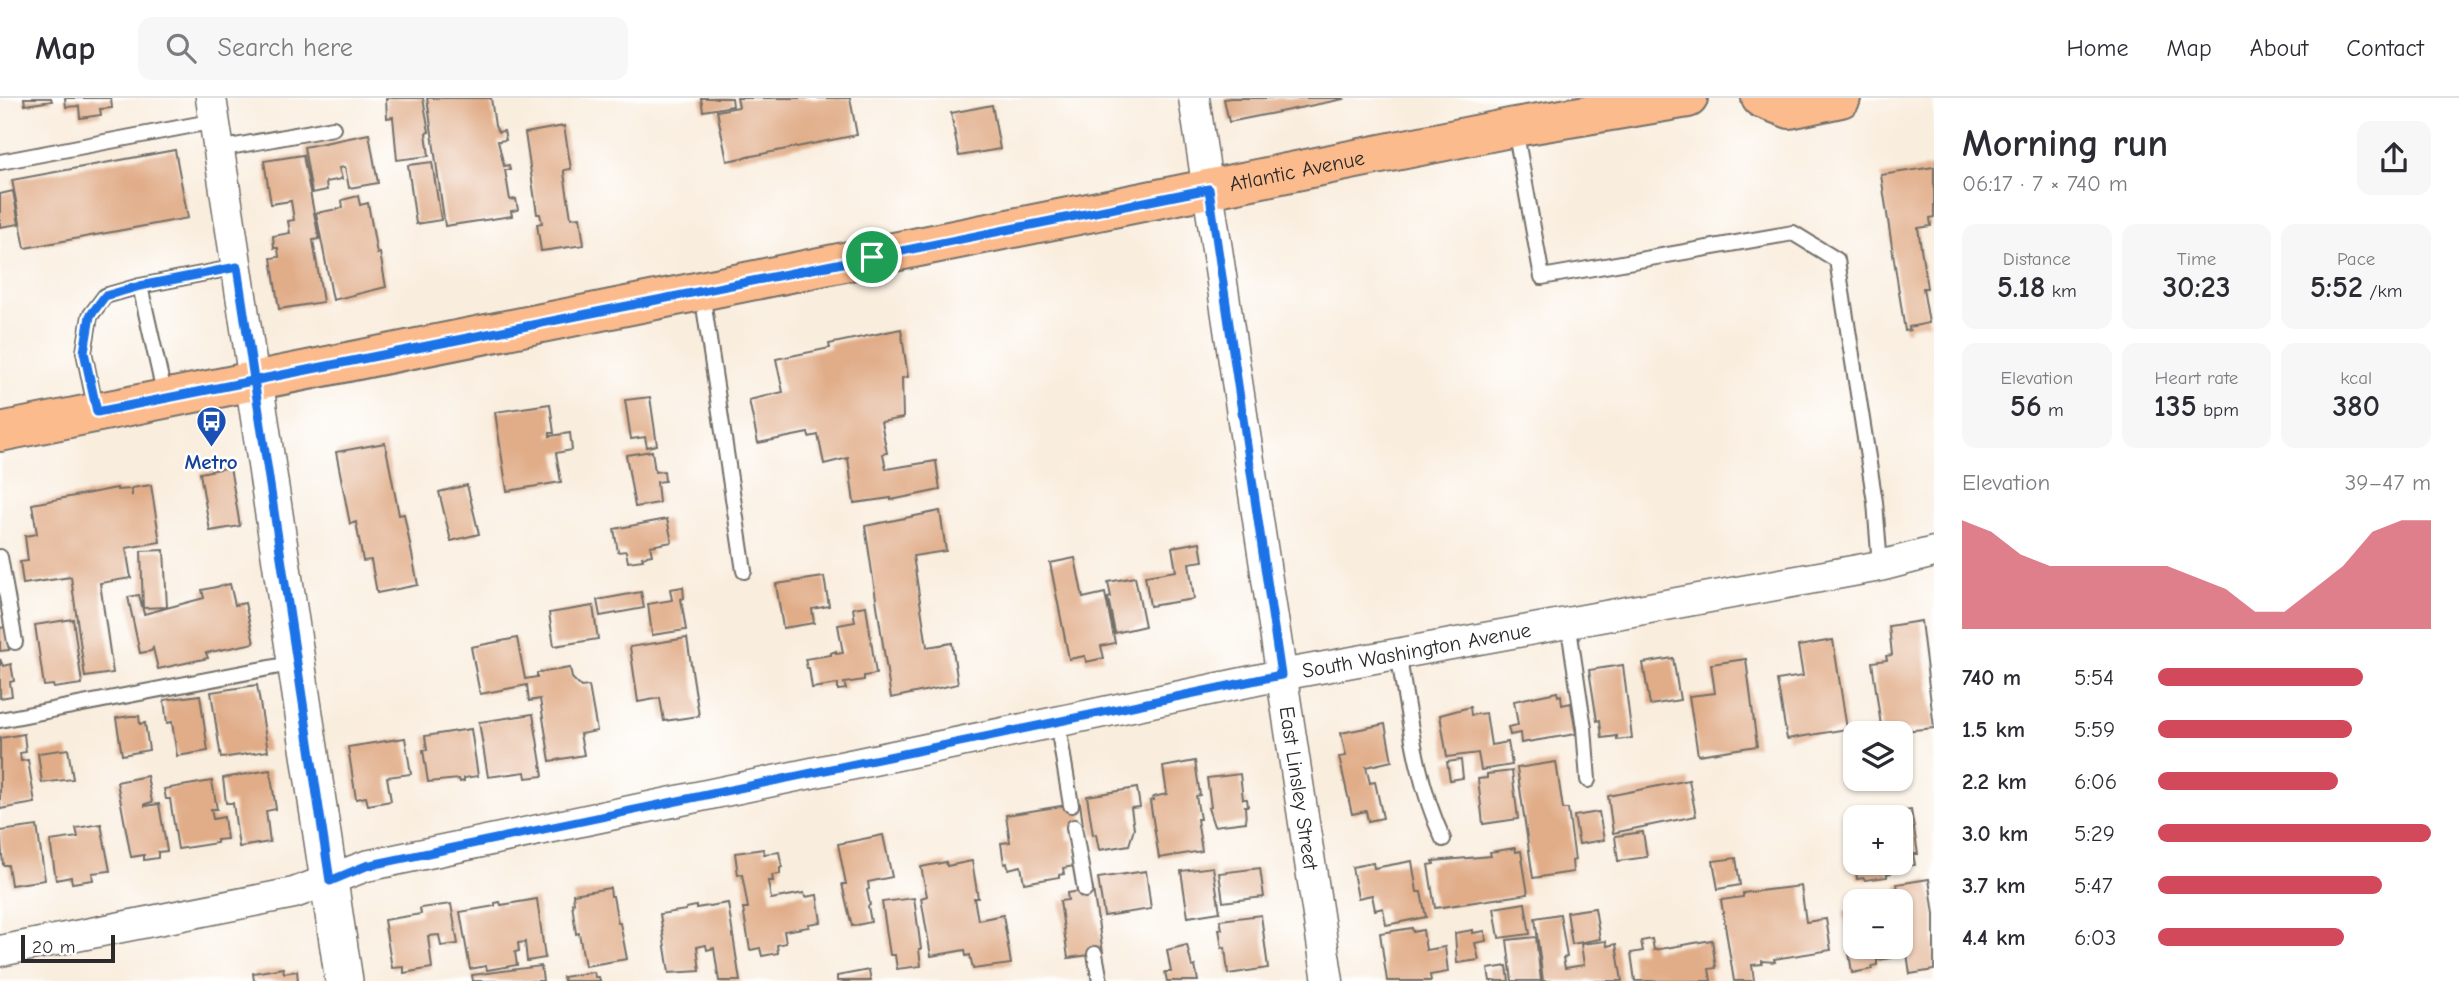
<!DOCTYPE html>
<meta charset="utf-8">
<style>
:root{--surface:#fff;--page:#f7f7f7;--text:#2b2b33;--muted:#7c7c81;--line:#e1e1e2;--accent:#d1495b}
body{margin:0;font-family:"Comic Neue",sans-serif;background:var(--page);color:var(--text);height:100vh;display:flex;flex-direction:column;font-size:26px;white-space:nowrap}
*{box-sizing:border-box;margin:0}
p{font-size:23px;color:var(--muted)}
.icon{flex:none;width:38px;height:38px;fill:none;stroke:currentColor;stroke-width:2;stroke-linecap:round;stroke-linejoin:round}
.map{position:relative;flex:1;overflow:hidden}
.sheet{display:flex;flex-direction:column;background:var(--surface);width:525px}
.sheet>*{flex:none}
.buttons{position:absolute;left:1843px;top:623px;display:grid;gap:14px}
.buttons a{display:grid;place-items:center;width:70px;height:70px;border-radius:14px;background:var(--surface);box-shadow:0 2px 5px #0004;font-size:35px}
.scale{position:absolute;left:21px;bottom:18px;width:94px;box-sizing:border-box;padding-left:7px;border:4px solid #2b2b2b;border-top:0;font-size:19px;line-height:24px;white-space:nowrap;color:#2b2b2b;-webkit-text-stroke:5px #fff;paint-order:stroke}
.pin{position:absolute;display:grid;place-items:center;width:60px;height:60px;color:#fff;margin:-30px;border:4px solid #fff;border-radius:50%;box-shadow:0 2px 7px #0007}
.round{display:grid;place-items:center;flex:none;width:74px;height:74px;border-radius:14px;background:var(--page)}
.headline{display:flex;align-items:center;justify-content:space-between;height:119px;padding:0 28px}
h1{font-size:38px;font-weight:800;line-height:52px}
.stats{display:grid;grid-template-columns:repeat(3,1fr);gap:10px;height:119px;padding:7px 28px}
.stats div{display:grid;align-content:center;border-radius:14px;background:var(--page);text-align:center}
.stats b{font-size:30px;font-weight:800}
.stats small{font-size:19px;font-weight:400}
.stats p{font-size:19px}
.chart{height:196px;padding:14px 28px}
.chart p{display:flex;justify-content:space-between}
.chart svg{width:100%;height:126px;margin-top:7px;fill:var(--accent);opacity:.7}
ul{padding:0 28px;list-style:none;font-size:23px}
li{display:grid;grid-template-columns:112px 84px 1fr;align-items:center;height:52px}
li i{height:18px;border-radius:9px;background:var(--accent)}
header{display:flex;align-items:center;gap:42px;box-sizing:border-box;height:98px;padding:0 35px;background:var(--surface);border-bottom:2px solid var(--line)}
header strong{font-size:33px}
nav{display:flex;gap:38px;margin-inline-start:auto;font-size:24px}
.search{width:490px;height:63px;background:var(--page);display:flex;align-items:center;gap:18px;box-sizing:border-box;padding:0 24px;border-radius:14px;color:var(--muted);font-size:26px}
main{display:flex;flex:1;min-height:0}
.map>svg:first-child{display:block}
.building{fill:#e1ad89}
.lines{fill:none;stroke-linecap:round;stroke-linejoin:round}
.service-casing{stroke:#736f69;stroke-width:18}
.minor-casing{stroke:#736f69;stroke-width:33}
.tertiary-casing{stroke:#736f69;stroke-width:40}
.primary-casing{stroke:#736f69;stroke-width:42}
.service{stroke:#fff;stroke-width:14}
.minor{stroke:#fff;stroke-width:30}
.tertiary{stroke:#fff;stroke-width:37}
.primary{stroke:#fbbb8d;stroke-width:38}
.route-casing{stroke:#fff;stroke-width:14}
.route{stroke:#1a73e8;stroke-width:9}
.labels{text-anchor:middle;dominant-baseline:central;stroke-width:5;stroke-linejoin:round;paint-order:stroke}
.street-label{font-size:21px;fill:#2b2b2b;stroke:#fff}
.transit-label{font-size:21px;font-weight:bold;fill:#164399;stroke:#fff}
</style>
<header>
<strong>Map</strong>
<div class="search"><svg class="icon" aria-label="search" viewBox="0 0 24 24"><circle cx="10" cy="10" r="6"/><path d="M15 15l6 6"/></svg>Search here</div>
<nav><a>Home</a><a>Map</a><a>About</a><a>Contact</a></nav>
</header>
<main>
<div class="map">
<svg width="1934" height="883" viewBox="0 0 1934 883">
<rect width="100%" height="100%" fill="#fff"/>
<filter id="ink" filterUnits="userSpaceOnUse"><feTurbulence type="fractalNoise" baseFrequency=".0143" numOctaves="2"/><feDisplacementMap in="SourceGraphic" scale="14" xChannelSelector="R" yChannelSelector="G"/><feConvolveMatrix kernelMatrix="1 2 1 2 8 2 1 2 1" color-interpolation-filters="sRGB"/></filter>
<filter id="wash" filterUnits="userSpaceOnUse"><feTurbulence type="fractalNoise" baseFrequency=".00686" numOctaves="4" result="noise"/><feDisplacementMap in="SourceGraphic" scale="28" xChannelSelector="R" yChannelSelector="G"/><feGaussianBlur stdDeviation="1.57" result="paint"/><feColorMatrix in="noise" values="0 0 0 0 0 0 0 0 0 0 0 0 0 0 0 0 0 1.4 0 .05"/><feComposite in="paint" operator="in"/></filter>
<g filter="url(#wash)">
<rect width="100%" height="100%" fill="#f9eddd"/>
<g id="blocks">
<path class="building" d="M24,0H51L52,3L25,7Z
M65,0H111L112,10L100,11L101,17L80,20L79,8L66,9Z
M386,0H423L429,34L426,35L429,58L397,62L393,19L387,20Z
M427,0H491L495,28L498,34L504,33L506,42L498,43L504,68L509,67L510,72H505L510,102L516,101L518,112L511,113L512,118L445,128Z
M701,0H732L733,8L703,13Z
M737,0H850L857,37L727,63L717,13L739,9Z
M1230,0H1343L1344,1L1229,24L1224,1Z
M992,7L1000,51L959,58L951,15Z
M564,28L571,71L564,72V75L571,120L580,119L584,147L541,153L537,126L542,125L540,116H537L525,35Z
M369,36L378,85L349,90L345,69L339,70L342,81L326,84L327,92L312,95L304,49Z
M175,52L188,120L25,150L12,82Z
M303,57L319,141L313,142L323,204L279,211L271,160L279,159L278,150H274L273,138L290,135L288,123L294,122L291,103L271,106L264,63Z
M432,64L441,122L416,126L408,67Z
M1934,69V119L1930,120L1931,128L1918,130L1927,190H1923L1929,225L1909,229L1910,232L1905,233L1881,77Z
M13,93L19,126L0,129V96Z
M358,98L360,107L368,105L377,156L380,155L386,189L333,202L316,115L343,110L342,102Z
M901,231L908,279L902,280L903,320L881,324L887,355L883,356L886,371L936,363L940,392L891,402V400L854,405L848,360L824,366L818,337L809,339L808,335L758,345L749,302L783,294L776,261L830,250L829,246Z
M650,299L657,347L647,349L645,339L631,341L625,302Z
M550,306L554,335H550V338L570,335L572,352L556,355L561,384L507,393L495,314Z
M385,345L399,417L404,416L418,487L377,495L371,462L363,463L356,424L350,426L336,354Z
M652,353L655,374L664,373L665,383L657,384L659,405L635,409L626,357Z
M230,369L240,428L210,433L200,375Z
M151,387L160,444L126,450L131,480L100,485L113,575L85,579L71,479L23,486L20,464L28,463L25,438L37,436L32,406L117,390V392L131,391L132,398V390Z
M467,387L479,436L451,443L439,394Z
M940,413L946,453L913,458L927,549L952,545L958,586L891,600L865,428Z
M667,421L672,444L650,448L652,457L642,459L643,462L628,464L626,453L618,454L614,431Z
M1200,444L1203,463L1189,465L1194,501L1150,508L1145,478L1176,473L1172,449Z
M164,452L167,509L143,510L141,453Z
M1075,460L1083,500L1105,495L1115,545L1101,548L1104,560L1086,564L1085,558L1069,561L1050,465Z
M824,479L829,508L812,511L814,525L783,530L776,486Z
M1135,479L1145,528L1115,535L1108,500L1111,499L1108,484Z
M230,486L235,507L245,505L254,545L206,555L208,560L158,571L153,550L151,553L140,555L128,499L139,497L144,516L204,500L202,492Z
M683,489L684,500L681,501L686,532L652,537L648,506L672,502L670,491Z
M641,494L644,510L600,518L597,502Z
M593,508L598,541L554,548L549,515Z
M866,508L876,576L864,578V582L844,585L846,591L838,592V586L812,590L809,570H807L805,561L831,557V555L836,553V556L843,555L838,527L855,524L853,510Z
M73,521L82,586L54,590L53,587L44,588L35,527Z
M1921,523L1934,630L1882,635L1872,564L1887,562L1886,558L1892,557L1889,528Z
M5,529L9,552L0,553V530Z
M517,540L525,581L537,579V575L570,570L572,580L581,589L589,588L597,633L580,636L584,657L550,663L540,601L529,603L527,587L480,596L471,549Z
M687,540L699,618L664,623L660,600L638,604L630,549Z
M1833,542L1847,631L1787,641L1777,582L1803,578L1798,548Z
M1673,560L1680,602L1650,607L1643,565Z
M0,561L3,568L11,566L14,583L10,584L12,598L0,600Z
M1746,561L1757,648L1698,657L1689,598L1715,595L1711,566Z
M1623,567L1632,640L1617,642V638L1602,640L1600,622L1597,623L1589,572Z
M257,587L268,653L221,660L211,594Z
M1557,594L1558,598L1561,597L1562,607L1571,605L1576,636L1521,645L1520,635L1510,637L1508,629L1518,627L1514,603Z
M200,597L208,653L177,658L172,624L167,625L164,602Z
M1470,609L1471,617L1486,615L1491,647L1508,644L1512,667L1481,672L1478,655L1447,659L1440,617Z
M533,616L543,678L526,680L525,674L488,679L479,624Z
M131,618H139L140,626L145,625L149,652L122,657L116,620Z
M1385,626L1392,663L1366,669L1370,685L1375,684L1383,720L1368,723L1366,713L1352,716L1339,659L1346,658L1341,635Z
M471,631L478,678L464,680V683L460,684L459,681L428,684L423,652H427L425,638Z
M24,636L26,654L20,655L21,663L28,662L35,705L0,711V640Z
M405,640L411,676L387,679L391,703L368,707L366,699L356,701L348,649Z
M68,651L73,681L42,685L38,655Z
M1461,662L1463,680L1450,682L1447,664Z
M1195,663L1200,697L1196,698L1200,721H1197L1202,753L1159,760L1150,703L1154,702L1153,699L1167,696L1163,669Z
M1556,664L1563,711H1568L1575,762L1572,763L1573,774L1533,780L1517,670Z
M270,672L276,711L266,713L270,744L239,749L233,705H226L223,680Z
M1512,673L1518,721L1483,726L1478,681L1487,680V676Z
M1240,676L1243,701H1247L1248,708H1245L1246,724L1214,728L1208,710L1211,709L1207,680Z
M147,678L152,704L145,706V708L159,706L167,753L158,754V760L144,762V757L131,759L117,684Z
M1689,682L1696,718L1613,735L1608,698Z
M212,683L217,711H211L213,721L224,719L227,741L217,742V745L178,751L170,701H166L164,691Z
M1137,690L1140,709L1131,710L1134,731L1129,747L1099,752L1096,736L1093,737L1087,698Z
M1080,705L1083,727L1066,730L1068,742H1072L1074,768L1063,770L1064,776L1059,777V779L1024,785L1021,768L1008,771L1007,765L1004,766L1001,745L1010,744L1006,717Z
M1911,712L1918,756H1913L1915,767L1892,770L1891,765H1900V719H1885L1884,715Z
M1599,714L1604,742L1579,746L1574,718Z
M101,726L110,773L92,775L93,782L72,785L71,779L56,782L50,743L78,739L76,730Z
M37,728L45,782L11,787L8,767H3L0,733Z
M1643,734L1647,759L1618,763L1615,738Z
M883,737L892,779L868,784L869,791L867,792L870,807L868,808L871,824L852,828L842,786H846L838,746Z
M1515,750L1516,754L1521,753L1528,796L1435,810L1428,767L1434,766L1433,763L1491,758L1490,754Z
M764,751V756L779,754L782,769L780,770V776L772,777L773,783H768L771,801L804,795L805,799L817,797L821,824L808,826L809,829L784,833L786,845L777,847L778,855L762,858L760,850L750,852L743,810H748L742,776L738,777L735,755Z
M1736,760L1740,787L1718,791L1713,763Z
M972,763L978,800H974L978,822L1003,817L1011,866L973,871L970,857L966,858L965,852L931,858L921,800L927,798L921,769L946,764L947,768Z
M1412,763L1417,794H1421L1426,819L1386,827L1383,810L1375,812L1372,797L1358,800L1352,769L1373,765L1374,770Z
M1855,765H1890L1891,775L1887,776V779L1865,782L1864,780L1857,781Z
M1213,769L1220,814L1188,819L1181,773Z
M1260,770L1264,799L1223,804L1219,775Z
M1146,773L1151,811L1104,818L1098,780Z
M1929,781L1934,816V872L1910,876L1897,786Z
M1801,788L1806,824L1826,821L1831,852L1774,861L1775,864L1762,863V866L1752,867L1754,883H1734L1721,802L1743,799V795Z
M610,790L611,798H613L618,825H620L627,861L585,868L579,835L576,836L572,805H574L573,796Z
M1093,791L1103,855L1068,860L1060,803L1068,802L1067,795Z
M914,800L921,851H919L921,868L897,871L895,857H890L882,804Z
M537,801L545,860L527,863L525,844L518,845L519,853L515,854L517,867L487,872L486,868L470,871L460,814L495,808V805L500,804L501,807Z
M728,805L740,883H719L714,850L707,852L706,847L697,849L700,873L669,875L660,816L686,812V810L696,808V810Z
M1525,805L1530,836L1499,840L1494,810Z
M451,806L458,846L441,848L439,837L428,838L432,870L404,875V869L392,870L384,822L421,816L420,810Z
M1595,810L1600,841L1572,846L1567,814Z
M1855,812V849H1890L1892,860L1877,862V867L1872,868L1873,871L1852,875L1843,814Z
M1560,816L1567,859L1563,860L1565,870L1584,867L1581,846L1606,843L1607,848L1616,846L1622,883H1543L1535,820Z
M1261,817L1268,870L1228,876L1225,849L1222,850L1219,831H1222L1220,822Z
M1412,830L1413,834L1423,832L1426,852L1445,849L1448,874L1430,877L1431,883H1387L1380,835Z
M1473,832V835L1485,833L1486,843L1475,845L1479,862L1457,865L1455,835Z
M1536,839L1541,883H1512L1507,842Z
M1652,841L1654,852L1712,842L1716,870L1709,871L1711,883H1635L1631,855L1643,853L1641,843Z
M1187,847L1192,869L1195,868L1198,883H1167L1165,874H1171L1167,852Z
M541,868L543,883H473L472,877Z
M1507,868L1509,883H1490L1488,871Z
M283,870L284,875L297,873L298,883H254L253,875Z
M869,872L871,883H837V878Z
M594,874L595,879H599L600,883H564L563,879Z"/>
</g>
</g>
<g filter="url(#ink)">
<use href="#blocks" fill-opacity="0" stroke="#736f69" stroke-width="2"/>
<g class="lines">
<defs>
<path id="service" d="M1515,31L1542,179L1793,135L1837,162L1875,404L1880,468
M219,51L333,30
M0,64L215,23
M140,188L165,299
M702,195L744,473
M96,313L84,254L90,218L105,198L140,188L237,169
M0,459L15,544
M1568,524L1584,630L1588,682
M1398,555C1409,618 1416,683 1443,741
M0,622L295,565
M1057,622L1071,707
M1074,729L1085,792
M1095,856L1100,883"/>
<g id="minor">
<path d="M211,0L254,283"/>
<path id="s1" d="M1194,0L1328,883"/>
<path id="s2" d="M0,853L294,795L366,768L1281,577L1880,468L1934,454"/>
</g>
<path id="tertiary" d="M254,283L344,883"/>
<g id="primary">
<path d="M1761,0L1790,11L1841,0"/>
<path id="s3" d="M0,334L1515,29L1688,0"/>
</g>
</defs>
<use href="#service" class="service-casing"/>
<use href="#minor" class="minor-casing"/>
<use href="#tertiary" class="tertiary-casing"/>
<use href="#primary" class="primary-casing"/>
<use href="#service" class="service"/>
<use href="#minor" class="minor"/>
<use href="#tertiary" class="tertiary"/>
<use href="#primary" class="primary"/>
</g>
</g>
<g class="lines" filter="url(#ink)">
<defs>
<path id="route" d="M872,159C613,211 355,263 97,314L84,254L90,218L105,198L140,188L237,169C268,373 297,578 330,783L366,768L1281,577L1209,91L872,159"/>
</defs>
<use href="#route" class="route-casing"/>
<use href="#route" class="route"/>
</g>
<defs>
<symbol id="bus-pin" viewBox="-11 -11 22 30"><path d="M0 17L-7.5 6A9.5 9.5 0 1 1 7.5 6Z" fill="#1a4fb4" stroke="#fff"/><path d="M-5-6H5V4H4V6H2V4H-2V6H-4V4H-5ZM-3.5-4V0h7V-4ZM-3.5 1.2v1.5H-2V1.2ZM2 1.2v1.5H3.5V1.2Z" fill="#fff"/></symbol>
</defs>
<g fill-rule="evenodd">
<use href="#bus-pin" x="194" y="306" width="35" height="47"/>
</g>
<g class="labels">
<g class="street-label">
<text stroke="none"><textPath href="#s3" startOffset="1323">Atlantic Avenue</textPath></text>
<text stroke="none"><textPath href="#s2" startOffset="1449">South Washington Avenue</textPath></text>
<text stroke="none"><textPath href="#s1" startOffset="698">East Linsley Street</textPath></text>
</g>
<g class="transit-label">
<text x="211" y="364">Metro</text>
</g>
</g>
</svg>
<div class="buttons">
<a><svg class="icon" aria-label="layers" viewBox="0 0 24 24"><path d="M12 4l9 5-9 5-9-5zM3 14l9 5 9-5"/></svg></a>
<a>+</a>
<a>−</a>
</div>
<div class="scale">20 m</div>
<div class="pin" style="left:872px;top:159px;background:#1e9e55"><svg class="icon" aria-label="arrive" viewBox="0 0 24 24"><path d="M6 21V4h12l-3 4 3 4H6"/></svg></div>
</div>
<section class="sheet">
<div class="headline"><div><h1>Morning run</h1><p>06:17 · 7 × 740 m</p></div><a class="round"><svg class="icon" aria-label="share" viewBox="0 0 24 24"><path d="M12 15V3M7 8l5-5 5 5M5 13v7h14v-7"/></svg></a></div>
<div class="stats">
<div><p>Distance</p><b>5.18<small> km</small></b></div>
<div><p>Time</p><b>30:23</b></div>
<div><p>Pace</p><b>5:52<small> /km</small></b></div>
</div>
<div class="stats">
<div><p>Elevation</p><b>56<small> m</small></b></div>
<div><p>Heart rate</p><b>135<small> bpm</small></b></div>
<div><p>kcal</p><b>380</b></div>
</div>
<div class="chart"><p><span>Elevation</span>39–47 m</p>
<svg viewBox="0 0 160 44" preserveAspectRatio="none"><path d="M0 44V6L10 10L20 18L30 22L40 22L50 22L60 22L70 22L80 26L90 30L100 38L110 38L120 30L130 22L140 10L150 6L160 6V44z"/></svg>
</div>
<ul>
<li><b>740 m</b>5:54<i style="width:75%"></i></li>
<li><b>1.5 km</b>5:59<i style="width:71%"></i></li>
<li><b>2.2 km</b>6:06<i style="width:66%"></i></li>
<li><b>3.0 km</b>5:29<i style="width:100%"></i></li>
<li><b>3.7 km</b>5:47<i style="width:82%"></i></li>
<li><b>4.4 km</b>6:03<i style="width:68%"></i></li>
</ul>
</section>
</main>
